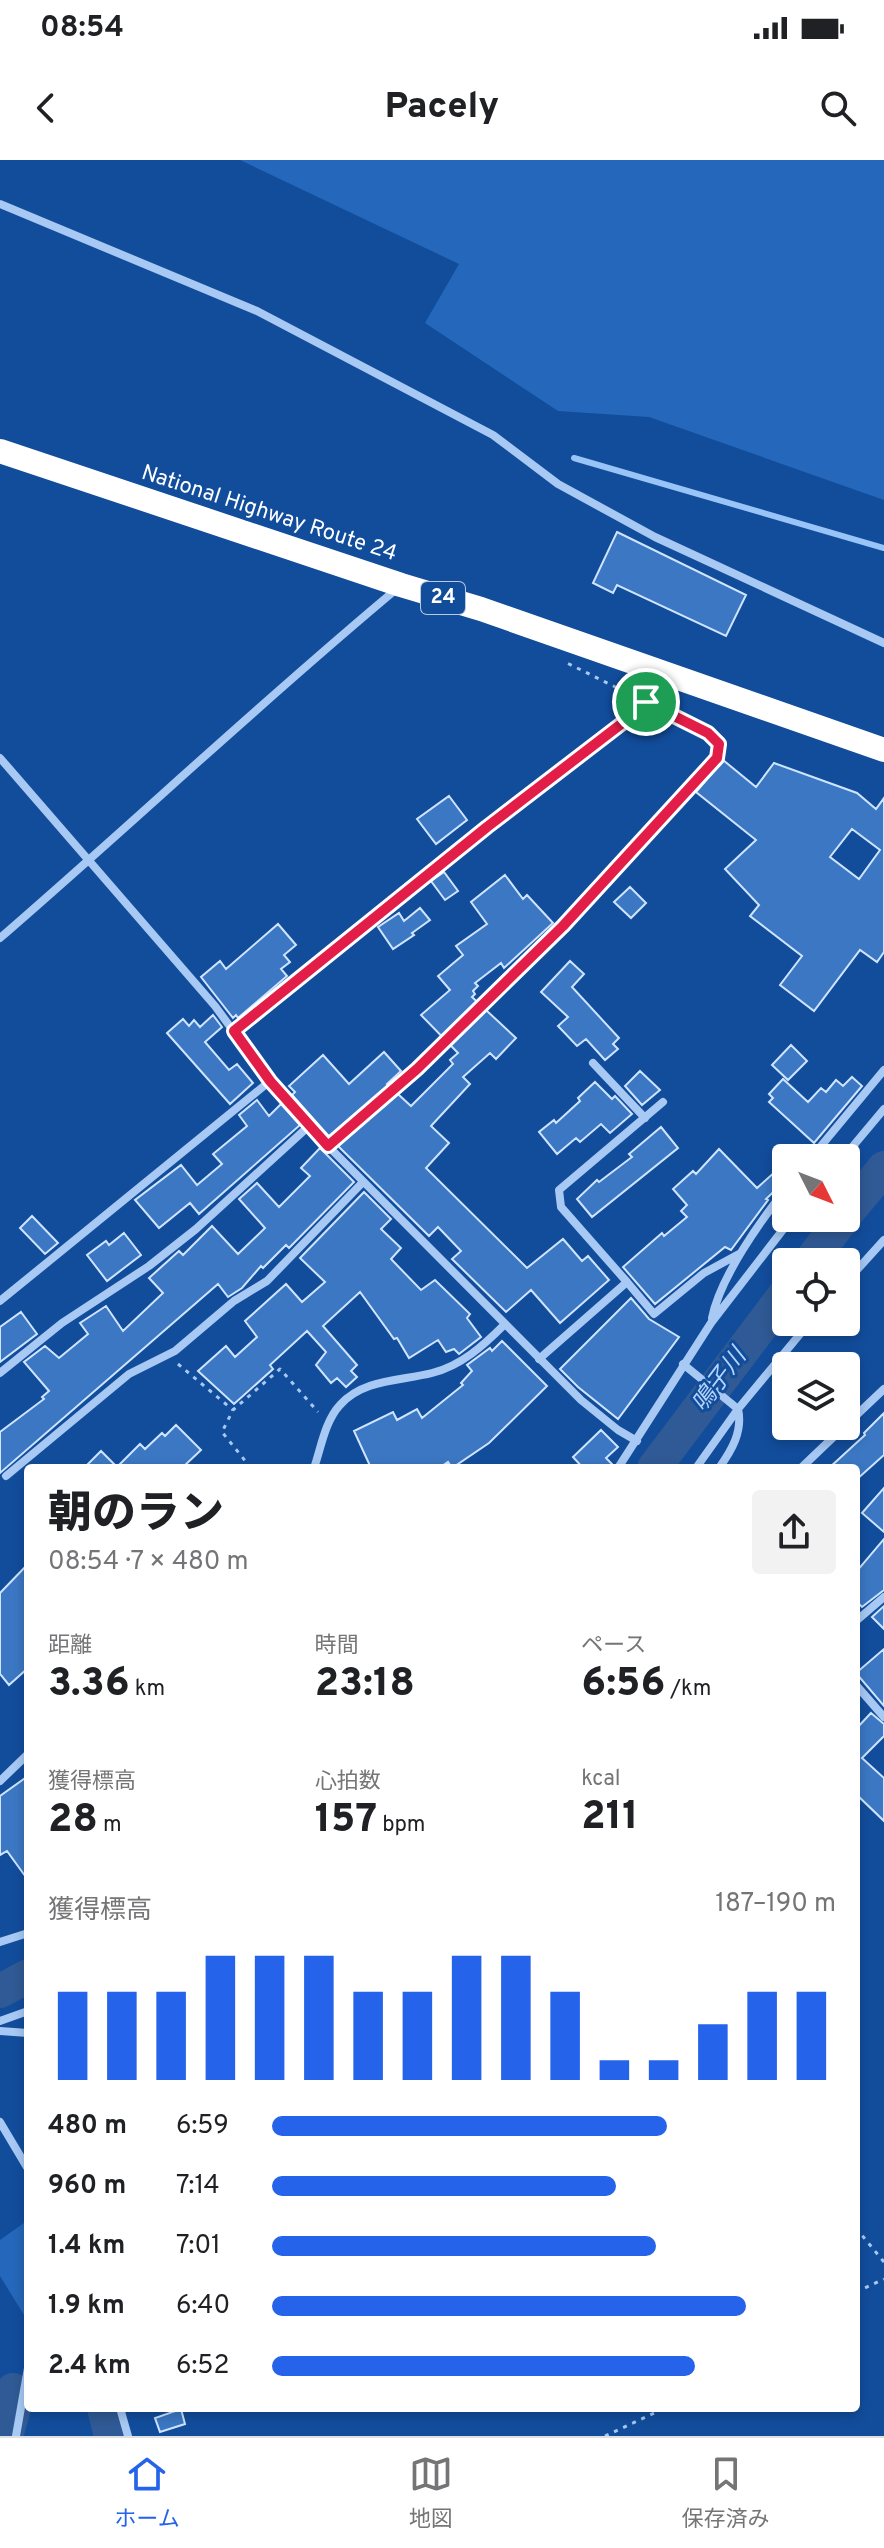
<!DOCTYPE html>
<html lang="ja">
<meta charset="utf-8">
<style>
:root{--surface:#fff;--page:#f2f2f2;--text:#202124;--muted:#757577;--line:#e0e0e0;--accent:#2563eb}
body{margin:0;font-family:Overpass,"Noto Sans JP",sans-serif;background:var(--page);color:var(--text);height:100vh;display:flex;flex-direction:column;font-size:30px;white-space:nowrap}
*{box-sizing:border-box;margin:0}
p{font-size:26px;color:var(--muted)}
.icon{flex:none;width:44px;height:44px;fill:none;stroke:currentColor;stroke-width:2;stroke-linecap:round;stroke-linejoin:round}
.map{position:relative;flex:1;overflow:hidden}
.sheet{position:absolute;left:24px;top:1304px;width:836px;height:948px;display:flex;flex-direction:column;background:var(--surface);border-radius:8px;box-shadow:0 4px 12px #0003}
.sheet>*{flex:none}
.needle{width:52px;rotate:132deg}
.controls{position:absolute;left:772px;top:984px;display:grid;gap:16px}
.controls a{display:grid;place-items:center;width:88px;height:88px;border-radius:8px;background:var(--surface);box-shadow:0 4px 12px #0003;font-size:40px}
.pin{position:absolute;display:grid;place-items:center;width:68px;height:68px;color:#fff;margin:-34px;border:4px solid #fff;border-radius:50%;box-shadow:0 2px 8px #0007}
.round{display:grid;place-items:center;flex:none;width:84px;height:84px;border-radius:8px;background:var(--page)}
.headline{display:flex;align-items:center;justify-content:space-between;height:136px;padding:0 24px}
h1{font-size:44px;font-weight:800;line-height:60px}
.stats{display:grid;grid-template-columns:repeat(3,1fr);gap:12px;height:136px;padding:8px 24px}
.stats div{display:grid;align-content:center}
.stats b{font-size:40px;font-weight:800}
.stats small{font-size:22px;font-weight:400}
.stats p{font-size:22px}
.chart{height:224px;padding:16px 24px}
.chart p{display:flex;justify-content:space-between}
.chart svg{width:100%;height:144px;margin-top:8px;stroke:var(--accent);stroke-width:6}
ul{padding:0 24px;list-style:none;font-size:26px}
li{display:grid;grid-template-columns:128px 96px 1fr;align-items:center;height:60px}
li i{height:20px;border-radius:10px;background:var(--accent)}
.status{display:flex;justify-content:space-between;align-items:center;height:56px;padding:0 40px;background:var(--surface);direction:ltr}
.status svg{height:22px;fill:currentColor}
header{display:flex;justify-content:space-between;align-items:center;height:104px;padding:0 24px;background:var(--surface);font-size:36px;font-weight:800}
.menu{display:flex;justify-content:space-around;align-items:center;height:112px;border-top:2px solid var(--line);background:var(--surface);font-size:22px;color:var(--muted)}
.menu a{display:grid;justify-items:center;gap:4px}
.menu .current{color:var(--accent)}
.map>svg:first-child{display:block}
.green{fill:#2567ba}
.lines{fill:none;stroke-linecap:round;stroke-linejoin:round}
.stream{stroke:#99c4f7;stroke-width:6}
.river{stroke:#305a95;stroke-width:34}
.building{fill:#3b77c3;stroke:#cfe4fe;stroke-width:2;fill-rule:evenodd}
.path{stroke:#a7c9f4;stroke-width:3;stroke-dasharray:4 6;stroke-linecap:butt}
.street{stroke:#a7c9f4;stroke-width:8}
.highway{stroke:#fff;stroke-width:24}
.route-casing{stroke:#fff;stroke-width:16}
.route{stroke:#e11d48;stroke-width:10}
.labels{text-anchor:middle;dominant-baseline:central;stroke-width:6;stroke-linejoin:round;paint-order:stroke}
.shield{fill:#124d9c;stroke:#b8cae1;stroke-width:2}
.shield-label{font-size:20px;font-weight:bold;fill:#fff}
.street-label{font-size:22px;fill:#fff;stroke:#124d9c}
.water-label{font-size:24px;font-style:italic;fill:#b3d3fa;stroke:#124d9c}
</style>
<div class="status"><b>08:54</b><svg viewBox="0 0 49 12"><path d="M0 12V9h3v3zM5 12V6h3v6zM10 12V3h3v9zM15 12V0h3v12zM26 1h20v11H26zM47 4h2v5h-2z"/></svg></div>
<header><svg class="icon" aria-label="back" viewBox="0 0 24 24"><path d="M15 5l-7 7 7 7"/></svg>Pacely<svg class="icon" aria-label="search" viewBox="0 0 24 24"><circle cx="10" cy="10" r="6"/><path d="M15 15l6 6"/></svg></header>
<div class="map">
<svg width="884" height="2276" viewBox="0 0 884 2276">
<rect width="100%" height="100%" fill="#124d9c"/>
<path class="green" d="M240,0H884V340L649,257L558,251L425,163L459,104Z
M28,2060V2151L24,2155L0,2116V2080Z"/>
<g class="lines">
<path class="stream" d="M574,298L884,388"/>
<path class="river" d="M846,1054L884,1008
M810,1102L843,1058
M654,1308L786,1133
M0,1831L28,1816
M104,2248L111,2276
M6,2276L13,2252V2230"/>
</g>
<path class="building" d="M617,372L746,435L726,476L617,425L613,433L593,423Z
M723,600L756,627L774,603L857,633L876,649L884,638V792L877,802L860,790L814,851L780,825L802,796L750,756L759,745L725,709L756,680L696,632ZM852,669L880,690L859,719L830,697Z
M449,636L467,660L436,684L417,659Z
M444,712L458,731L445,740L431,721Z
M505,715L523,739L527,735L553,763L504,808L501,803L475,823L478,826L473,831L475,834L472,837L516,878L496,899L490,893L463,917L470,924L431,966L449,983L426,1008L527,1108L563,1079L582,1101L588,1096L609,1120L560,1163L531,1130L506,1152L452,1099L461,1091L438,1067L429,1076L333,981L292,935L295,932L289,926L323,895L349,924L384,892L401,911L387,924L411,946L453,904L450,900L458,893L421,855L450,830L438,816L463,795L456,786L487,764L471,742Z
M630,727L646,743L631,758L614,742Z
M420,748L430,760L412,773L414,775L393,789L378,767L399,753L404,761Z
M278,764L296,785L284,795L290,802L281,809L287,816L238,858L236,855L233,858L201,817L220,801L226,809Z
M570,801L584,814L572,827L619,878L613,884L618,889L605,900L586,879L577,886L558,866L568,857L541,832Z
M213,855L222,867L205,882L229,910L237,904L253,923L230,944L167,873L183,859L189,866L194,860L200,867Z
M791,885L807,901L788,920L772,905Z
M640,911L660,930L642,945L625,926Z
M852,917L862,926L814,983L769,942L773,938L769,934L783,919L808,942L821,928L826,932L836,920L843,926Z
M595,922L612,939L615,936L632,954L610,973L601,964L580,982L576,978L557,994L539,972L554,960L556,963L580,941L578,938Z
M257,940L269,956L281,944L300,965L199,1054L190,1043L159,1068L135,1040L181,1005L197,1025L222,1004L213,994L247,966L239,955Z
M661,967L678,988L592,1057L577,1039L597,1020L599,1022L632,997L629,994Z
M320,988L354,1022L289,1088L286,1085L263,1108L261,1106L242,1128L228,1137L218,1124L0,1313V1272L44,1239L42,1237L49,1231L24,1202L45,1186L59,1198L88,1174L80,1163L106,1146L123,1171L163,1133L149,1118L179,1091L183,1095L212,1066L238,1094L265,1068L239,1039L257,1023L279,1047L310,1016L301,1008Z
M719,989L757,1028L786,1002V1020L766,1039L768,1040L731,1090L725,1087L655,1144L623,1107L662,1073L664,1076L687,1057L681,1051L687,1045L673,1029L693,1011L696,1014Z
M364,1032L391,1059L381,1069L401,1088L391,1099L421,1130L435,1120L470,1154L467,1158L481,1177L459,1194L454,1189L446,1192L438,1180L409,1198L397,1178L394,1179L360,1132L323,1166L357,1205L351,1211L357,1217L346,1227L337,1218L331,1223L316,1205L326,1192L307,1171L270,1205L273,1209L234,1244L198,1211L226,1186L235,1197L257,1177L245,1161L286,1124L302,1142L325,1122L300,1098Z
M32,1056L58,1083L45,1094L20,1068Z
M124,1073L141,1095L107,1121L87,1095L106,1081L109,1085Z
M631,1138L649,1159L679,1177L618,1259L578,1227L560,1209Z
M21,1152L37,1174L0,1202V1167Z
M502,1181L547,1226L489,1283L452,1308L448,1302L439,1308H371L354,1271L393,1252L397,1260L417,1249L422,1258L463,1225L461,1223L472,1211L467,1205L490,1188L492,1191Z
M884,1253V1295L856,1320V1308H829L865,1275L864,1273Z
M176,1265L201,1290L182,1308H84L101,1291L117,1307L140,1284L145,1289L162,1273L165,1276Z
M601,1270L618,1287L606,1298L612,1304L611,1308H583L573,1297Z
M884,1328V1372L862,1353Z
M884,1379V1430L862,1447L856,1441V1412Z
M28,1404V1508L9,1525L0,1514V1433Z
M884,1446V1469L872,1457Z
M884,1489V1546L856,1513Z
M871,1553L884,1564V1576L862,1598L884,1618V1661L856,1634V1569Z
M28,1616V1720L7,1691L0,1695V1636Z
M181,2249L185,2264L160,2272L155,2258Z"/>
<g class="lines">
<path class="path" d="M243,864L487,667L629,558L646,542
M337,978L417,909L563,766L719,594V584L708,573L565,502
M178,1204L233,1250
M251,1308L222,1272L233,1250L280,1209L318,1252
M856,2068L884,2102
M856,2132L884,2119
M605,2276L665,2248"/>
<path class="street" d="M0,44L257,151L493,275L558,324L655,377L884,483
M0,598L215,846L270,921L328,986L581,1240L618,1270L637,1281
M0,778C134,662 263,540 399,427
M593,903L645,958
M811,998L884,910
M843,998L884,949
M627,1122L654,1154L704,1113L739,1094
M846,1122L884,1080
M0,1141L270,921
M712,1158C720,1118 760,1061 786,1029
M539,1199L627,1122L561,1047L559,1030L663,942
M683,1204L738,1249C743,1271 732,1290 719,1308
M0,1213L62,1163L149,1106L196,1069L310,965
M846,1265L884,1229
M314,1308C321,1288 325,1261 340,1245C363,1219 401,1221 432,1213C461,1206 484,1185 504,1165
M618,1308L711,1163L792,1058
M696,1308L738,1249L810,1162
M801,1308L845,1266
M6,1316L129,1214L175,1191L234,1141L267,1121L363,1022
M856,1461L884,1437
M856,1525L884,1557
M0,1621L28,1594
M0,1782L28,1773
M0,1861L28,1851
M0,1871L28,1873
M0,1962L28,2009
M120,2248L128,2276
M16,2276L28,2208"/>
<path class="highway" d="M0,291L401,425L481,449L884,590"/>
</g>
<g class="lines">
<defs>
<path id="route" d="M646,542L708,573L719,584L717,598L563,766L417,909L328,986L270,921L234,871L487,667L629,558Z"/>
</defs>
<use href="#route" class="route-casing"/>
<use href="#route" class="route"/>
</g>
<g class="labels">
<rect class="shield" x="421" y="422" width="44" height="32" rx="6"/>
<g class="shield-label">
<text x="443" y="438">24</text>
</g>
<g class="street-label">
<text transform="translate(269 354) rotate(18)">National Highway Route 24</text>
</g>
<g class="water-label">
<text transform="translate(720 1221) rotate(-53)">鳴子川</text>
</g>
</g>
</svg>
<div class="controls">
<a><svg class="needle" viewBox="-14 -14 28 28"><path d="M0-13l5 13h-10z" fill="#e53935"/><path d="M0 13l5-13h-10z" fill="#757577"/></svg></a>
<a><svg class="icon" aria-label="locate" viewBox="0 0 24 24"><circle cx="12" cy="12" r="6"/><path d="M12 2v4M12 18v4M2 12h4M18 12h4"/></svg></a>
<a><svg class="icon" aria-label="layers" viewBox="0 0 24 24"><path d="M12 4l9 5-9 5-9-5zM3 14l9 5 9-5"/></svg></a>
</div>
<div class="pin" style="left:646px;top:542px;background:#1e9e55"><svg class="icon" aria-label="arrive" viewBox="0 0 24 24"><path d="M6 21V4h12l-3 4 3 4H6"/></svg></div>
<section class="sheet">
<div class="headline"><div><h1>朝のラン</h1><p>08:54 · 7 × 480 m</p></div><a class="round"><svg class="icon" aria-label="share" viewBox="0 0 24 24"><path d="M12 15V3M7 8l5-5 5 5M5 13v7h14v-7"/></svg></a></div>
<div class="stats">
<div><p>距離</p><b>3.36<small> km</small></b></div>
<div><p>時間</p><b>23:18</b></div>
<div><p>ペース</p><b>6:56<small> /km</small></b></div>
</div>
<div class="stats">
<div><p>獲得標高</p><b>28<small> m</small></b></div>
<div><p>心拍数</p><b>157<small> bpm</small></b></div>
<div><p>kcal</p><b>211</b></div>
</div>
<div class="chart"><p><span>獲得標高</span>187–190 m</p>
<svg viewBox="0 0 160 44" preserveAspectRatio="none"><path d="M5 44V17M15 44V17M25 44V17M35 44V6M45 44V6M55 44V6M65 44V17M75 44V17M85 44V6M95 44V6M105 44V17M115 44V38M125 44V38M135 44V27M145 44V17M155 44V17"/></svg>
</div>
<ul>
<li><b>480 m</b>6:59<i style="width:70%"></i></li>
<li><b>960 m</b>7:14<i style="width:61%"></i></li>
<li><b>1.4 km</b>7:01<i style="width:68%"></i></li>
<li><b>1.9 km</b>6:40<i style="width:84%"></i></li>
<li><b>2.4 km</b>6:52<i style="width:75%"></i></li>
</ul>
</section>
</div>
<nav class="menu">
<a class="current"><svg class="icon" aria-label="home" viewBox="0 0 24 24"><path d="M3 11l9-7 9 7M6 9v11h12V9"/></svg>ホーム</a>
<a><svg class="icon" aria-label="map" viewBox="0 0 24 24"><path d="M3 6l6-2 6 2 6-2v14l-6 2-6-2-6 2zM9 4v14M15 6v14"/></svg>地図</a>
<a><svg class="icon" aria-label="saved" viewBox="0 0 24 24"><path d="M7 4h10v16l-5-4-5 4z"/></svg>保存済み</a>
</nav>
